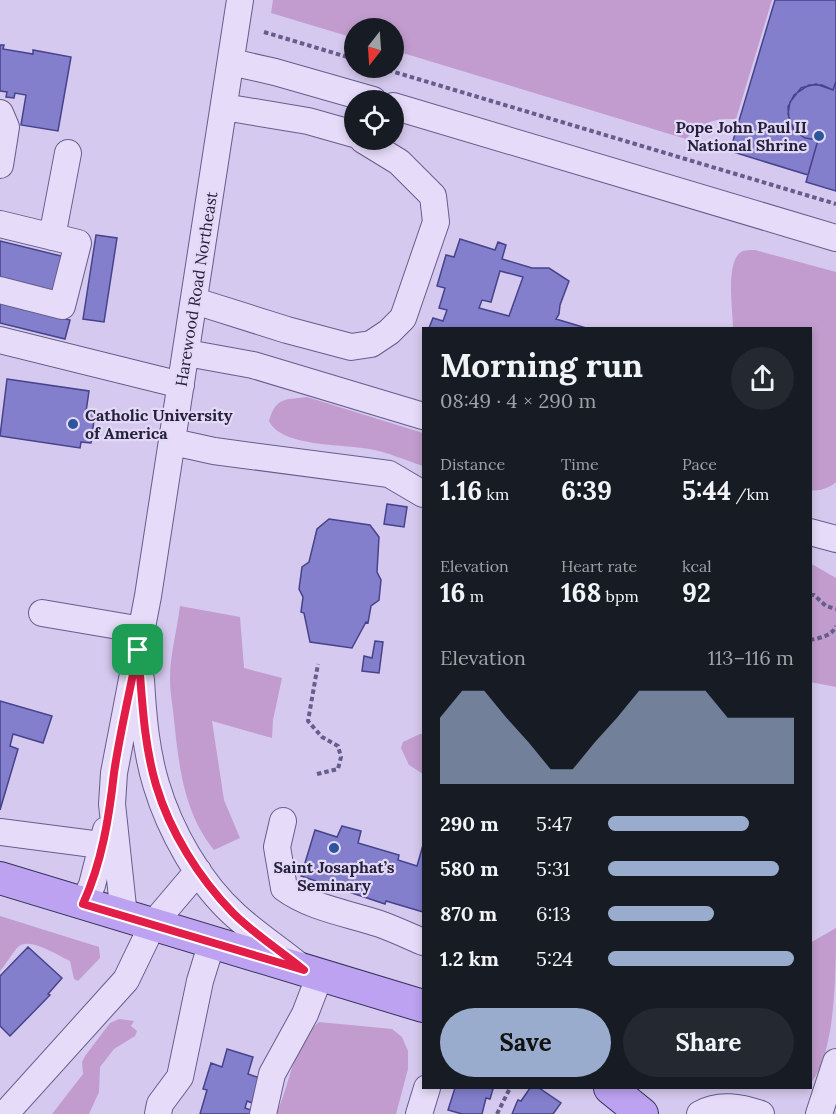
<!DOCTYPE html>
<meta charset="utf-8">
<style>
:root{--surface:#171b24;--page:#242831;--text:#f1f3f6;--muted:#9ea1a6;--accent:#99accd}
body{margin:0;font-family:Lora,serif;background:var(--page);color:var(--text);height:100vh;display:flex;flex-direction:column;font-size:22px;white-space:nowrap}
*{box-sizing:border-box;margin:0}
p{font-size:20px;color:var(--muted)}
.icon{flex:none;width:33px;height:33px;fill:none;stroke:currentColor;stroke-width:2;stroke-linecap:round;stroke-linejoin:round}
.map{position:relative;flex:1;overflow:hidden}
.panel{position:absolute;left:422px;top:327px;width:390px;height:762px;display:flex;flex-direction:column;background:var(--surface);border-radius:0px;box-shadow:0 3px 9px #0003}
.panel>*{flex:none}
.needle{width:39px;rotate:197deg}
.fabs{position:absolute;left:344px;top:18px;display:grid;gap:12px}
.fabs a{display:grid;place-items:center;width:60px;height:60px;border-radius:50%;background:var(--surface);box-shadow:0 3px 9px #0003;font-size:30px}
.pin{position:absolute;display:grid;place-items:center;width:51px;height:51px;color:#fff;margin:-26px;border-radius:12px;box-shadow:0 3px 9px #0006}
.round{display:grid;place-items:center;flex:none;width:63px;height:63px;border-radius:32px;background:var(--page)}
.overview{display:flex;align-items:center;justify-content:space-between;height:102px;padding:0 18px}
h1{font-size:33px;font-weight:700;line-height:45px}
.metrics{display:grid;grid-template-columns:repeat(3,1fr);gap:9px;height:102px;padding:6px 18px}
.metrics div{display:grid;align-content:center}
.metrics b{font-size:26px;font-weight:700}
.metrics small{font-size:16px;font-weight:400}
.metrics p{font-size:16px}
.chart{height:168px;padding:12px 18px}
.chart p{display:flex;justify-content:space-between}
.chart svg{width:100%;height:108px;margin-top:6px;fill:var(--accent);opacity:.7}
.action{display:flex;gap:12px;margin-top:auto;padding:12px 18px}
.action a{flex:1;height:69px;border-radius:36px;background:var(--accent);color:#111;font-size:24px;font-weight:700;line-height:69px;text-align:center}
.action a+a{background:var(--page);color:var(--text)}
ul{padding:0 18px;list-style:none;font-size:20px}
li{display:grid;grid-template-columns:96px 72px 1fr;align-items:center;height:45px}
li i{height:15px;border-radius:8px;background:var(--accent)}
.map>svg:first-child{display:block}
.green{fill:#c29cce}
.building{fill:#837fcd;stroke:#46438b;stroke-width:1.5;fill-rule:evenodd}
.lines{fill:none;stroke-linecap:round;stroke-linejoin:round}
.minor-casing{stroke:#655d8c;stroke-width:28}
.major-casing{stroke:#35315a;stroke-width:34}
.path{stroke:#655d8c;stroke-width:4;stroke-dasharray:4.5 3;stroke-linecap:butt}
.minor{stroke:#e6dcf9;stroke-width:26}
.major{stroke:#bca2f1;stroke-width:32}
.route-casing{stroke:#fff;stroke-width:12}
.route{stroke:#e11d48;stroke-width:8}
.poi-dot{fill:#2d559b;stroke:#e3d8f6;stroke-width:2}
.labels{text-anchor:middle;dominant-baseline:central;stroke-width:4.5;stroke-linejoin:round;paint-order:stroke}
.poi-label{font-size:16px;font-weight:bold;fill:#24213c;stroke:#e3d8f6;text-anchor:end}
.street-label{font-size:16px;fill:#24213c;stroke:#e3d8f6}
</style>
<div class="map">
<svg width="836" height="1114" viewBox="0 0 836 1114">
<rect width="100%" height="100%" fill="#d6c9ef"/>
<path class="green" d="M273,0H772L736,119C713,118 701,123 686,139L393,50V28H354V38L271,13Z
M755,250L836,272V482C830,488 818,492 810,490V328H733C733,311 725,263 741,252C744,250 751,250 755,250Z
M307,397L423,433V466C405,460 387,452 369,449C343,444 281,447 269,421C276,397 284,400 307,397Z
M810,563L836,578V687L810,682Z
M180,606L240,617L244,668L282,678L273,720L272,738L212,721L224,800L240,838L214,850C184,813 179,767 174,720C173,707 170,693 170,679C170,655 177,630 180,606Z
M420,734H423V774L409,765L401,748L403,742Z
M0,916L99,947L100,958L78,981L74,979L70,961C58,956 28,935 17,948C11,955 7,963 0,971Z
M836,928C836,970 836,1055 810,1084V943Z
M119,1019L134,1021L131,1026L137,1031L135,1036L114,1049L100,1067L99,1092L89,1114H52L83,1074L82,1062L85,1056L110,1023Z
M319,1022L392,1029L402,1037L408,1051V1069L396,1114H276C290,1086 293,1043 319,1022Z"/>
<path class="building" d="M775,0H836V81L833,90L822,85H809L794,95L788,107L789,119L795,131L805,138L818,140L808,175L730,151Z
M0,45H4L3,49L33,54V50L71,57L58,131L21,125L26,95L15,93L14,98L6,97L7,92L0,91Z
M836,81V191L806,182L818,140L805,138L799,134L793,129L788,114L790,102L801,88L816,84L833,90Z
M96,235L117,238L104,322L83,319Z
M460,239L495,250L498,242L506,245L502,259L532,268H549L569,281L560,305L559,314L556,319L586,328H429L433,318L443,321L447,310L439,308L445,288L437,286L446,255L454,257ZM500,271L523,277L509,316L479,308L482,300L491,302Z
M0,241L65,257L56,292L0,278Z
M0,303L70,320L65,339L0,323Z
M7,379L89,391L86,412L95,413L91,443L81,442L80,448L0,436Z
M387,504L407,507L404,527L384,524Z
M329,519L370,525L379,537L377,572L381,580L379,600L371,606L368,623L366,622L352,648L310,642L304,613L301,612L303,597L299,589L302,567L309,562L317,529Z
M375,641L383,642L379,673L362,671L364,656L372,658Z
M0,701L52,716L43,743L13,734L10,746L18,749L0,810Z
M342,826L361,831L358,843L399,855L398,860L417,866L423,845V912L386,901L385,904L301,876L315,830L337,837Z
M28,947L62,978L48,994L50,995L10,1036L0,1026V976Z
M227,1049L253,1057L248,1074L260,1078L252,1103L247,1101L245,1108L257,1112V1114H200L207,1090L203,1089L211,1063L222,1067Z
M455,1088H490L493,1089L490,1099L486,1098L482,1114H462L448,1110Z
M530,1088H539L561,1103L553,1114H512L517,1102L518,1100L521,1101Z"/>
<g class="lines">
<defs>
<path id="minor" d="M231,62L275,72L373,100
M393,106L836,238
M224,107L308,121L354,134
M0,113L6,127L0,165
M0,224L78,243L62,306L0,290
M52,237L68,153
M195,301L287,330L351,347L371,344L389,332L403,318L436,222L433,196L399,162L363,140
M0,340L181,385
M187,353L253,365L423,416
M173,442L214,451L389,474L423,494
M810,532L836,539
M42,613L142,630
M141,680C143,715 146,751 156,784C170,831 199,883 236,916C255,933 277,948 297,964
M283,821L277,847L284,888C311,908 347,913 380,924C394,929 409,936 423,942
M0,832L116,847
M83,904L92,885L106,830
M124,916L112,804L114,773L148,596L240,0
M5,1114L126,980L153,924L198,871
M158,1114L160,1104L180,1077L200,981L212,942
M263,1114L272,1074L305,1014L320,975
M419,1114L427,1088
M700,1114C719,1103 740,1107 761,1114
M819,1114L836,1062"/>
<path id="major" d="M0,878L423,1006
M610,1088L642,1114"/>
</defs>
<use href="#minor" class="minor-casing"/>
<use href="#major" class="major-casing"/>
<path class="path" d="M264,32L354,59
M381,68L836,204
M810,595H814L826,606L836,609
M810,640C820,638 832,636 836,626
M317,774L338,769L341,757L338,746L322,737L308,721L318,664
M497,1114L510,1088"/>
<use href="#minor" class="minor"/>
<use href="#major" class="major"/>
</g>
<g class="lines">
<defs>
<path id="route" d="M138,650C142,694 143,741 156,785C170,832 199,878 233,913C254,934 281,951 304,970L83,904C102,862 109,818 114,773C120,732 130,690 138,650Z"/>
</defs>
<use href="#route" class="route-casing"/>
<use href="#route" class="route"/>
</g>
<g class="poi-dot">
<circle cx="819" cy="136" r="6"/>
<circle cx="73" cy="424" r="6"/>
<circle cx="334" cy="848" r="6"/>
</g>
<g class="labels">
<g class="poi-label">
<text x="807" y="127">Pope John Paul II<tspan x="807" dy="18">National Shrine</tspan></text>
<text x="85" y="415" text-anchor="start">Catholic University<tspan x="85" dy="18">of America</tspan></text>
<text x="334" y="867" text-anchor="middle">Saint Josaphat’s<tspan x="334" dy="18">Seminary</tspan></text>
</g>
<g class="street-label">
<text transform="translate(196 289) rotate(-81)">Harewood Road Northeast</text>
</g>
</g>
</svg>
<div class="fabs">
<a><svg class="needle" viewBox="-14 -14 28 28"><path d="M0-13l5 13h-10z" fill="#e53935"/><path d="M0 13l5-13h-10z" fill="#9ea1a6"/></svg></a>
<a><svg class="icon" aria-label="locate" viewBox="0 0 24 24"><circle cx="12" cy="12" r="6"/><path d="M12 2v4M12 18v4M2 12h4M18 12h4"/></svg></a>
</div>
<div class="pin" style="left:138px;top:650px;background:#1e9e55"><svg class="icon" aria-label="arrive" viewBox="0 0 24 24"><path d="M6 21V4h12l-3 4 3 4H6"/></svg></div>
<section class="panel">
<div class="overview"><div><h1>Morning run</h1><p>08:49 · 4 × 290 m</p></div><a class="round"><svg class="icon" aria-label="share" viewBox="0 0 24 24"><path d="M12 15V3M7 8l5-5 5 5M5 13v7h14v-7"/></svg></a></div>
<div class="metrics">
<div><p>Distance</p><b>1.16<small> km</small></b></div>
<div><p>Time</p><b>6:39</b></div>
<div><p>Pace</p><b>5:44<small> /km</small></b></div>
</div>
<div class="metrics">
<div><p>Elevation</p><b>16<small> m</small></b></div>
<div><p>Heart rate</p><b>168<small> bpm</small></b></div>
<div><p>kcal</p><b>92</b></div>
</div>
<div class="chart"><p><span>Elevation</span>113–116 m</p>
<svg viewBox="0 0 160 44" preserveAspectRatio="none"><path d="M0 44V17L10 6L20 6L30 17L40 27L50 38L60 38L70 27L80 17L90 6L100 6L110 6L120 6L130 17L140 17L150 17L160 17V44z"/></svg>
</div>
<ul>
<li><b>290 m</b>5:47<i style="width:76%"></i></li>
<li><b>580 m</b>5:31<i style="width:92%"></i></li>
<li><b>870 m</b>6:13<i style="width:57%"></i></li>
<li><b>1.2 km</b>5:24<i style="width:100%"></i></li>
</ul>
<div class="action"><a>Save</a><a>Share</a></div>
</section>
</div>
